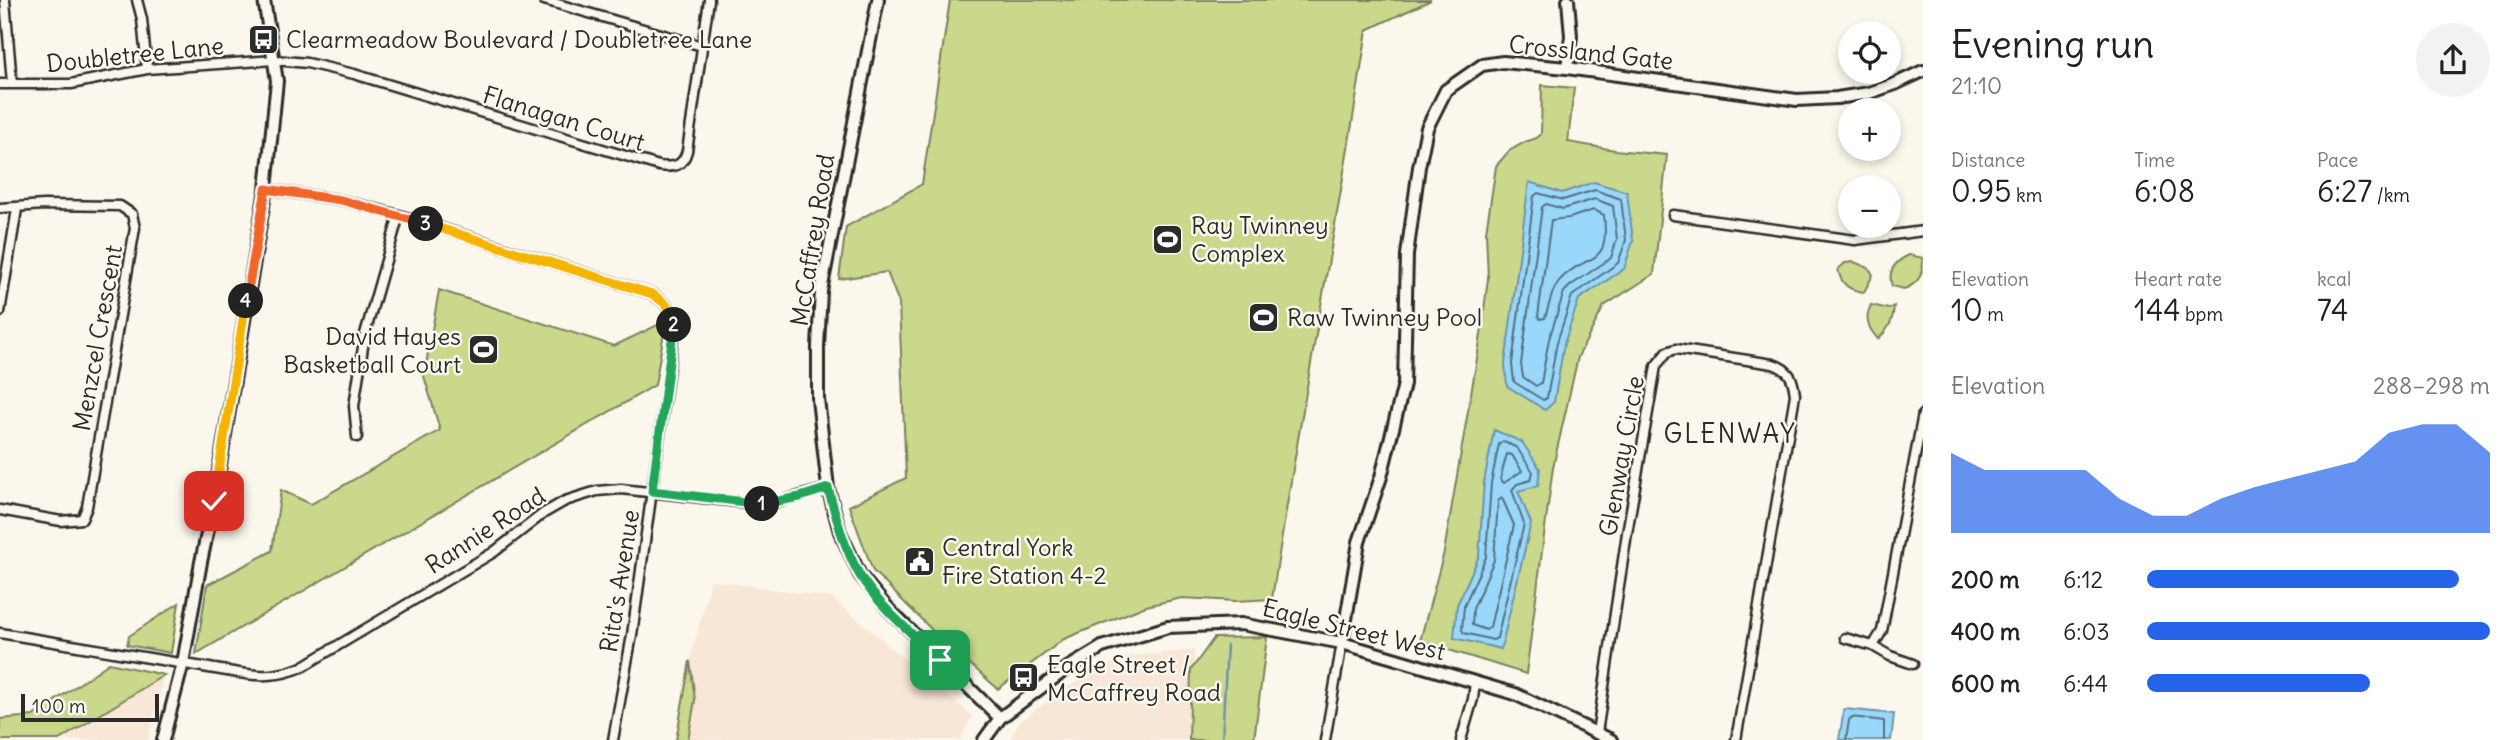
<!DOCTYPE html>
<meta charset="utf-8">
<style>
:root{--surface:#fff;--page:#f2f2f2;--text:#222;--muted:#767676;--accent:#2563eb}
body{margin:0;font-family:Delius,sans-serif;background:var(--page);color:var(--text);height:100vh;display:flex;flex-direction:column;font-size:26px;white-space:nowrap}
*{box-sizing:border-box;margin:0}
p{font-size:23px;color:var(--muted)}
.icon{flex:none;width:38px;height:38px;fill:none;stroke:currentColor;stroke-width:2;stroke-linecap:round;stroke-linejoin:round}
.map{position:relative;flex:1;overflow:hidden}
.sheet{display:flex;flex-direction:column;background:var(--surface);width:595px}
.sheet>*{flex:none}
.tools{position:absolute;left:1838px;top:21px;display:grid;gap:14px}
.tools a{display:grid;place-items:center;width:63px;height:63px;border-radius:50%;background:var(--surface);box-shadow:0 4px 10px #0003;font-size:35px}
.scale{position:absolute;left:21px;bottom:18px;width:138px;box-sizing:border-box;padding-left:7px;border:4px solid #2b2b2b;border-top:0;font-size:19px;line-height:24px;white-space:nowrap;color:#2b2b2b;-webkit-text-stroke:5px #fbf7ec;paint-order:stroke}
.pin{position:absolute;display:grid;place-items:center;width:60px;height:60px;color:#fff;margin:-30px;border-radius:14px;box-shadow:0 4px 10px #0006}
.km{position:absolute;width:35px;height:35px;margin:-18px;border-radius:50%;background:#222;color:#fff;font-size:19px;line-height:35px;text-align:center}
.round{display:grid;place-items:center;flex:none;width:74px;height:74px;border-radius:37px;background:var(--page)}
.overview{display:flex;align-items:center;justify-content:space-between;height:119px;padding:0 28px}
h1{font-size:38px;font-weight:600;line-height:52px}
.stats{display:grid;grid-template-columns:repeat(3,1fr);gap:10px;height:119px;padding:7px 28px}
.stats div{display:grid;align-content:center}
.stats b{font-size:30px;font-weight:600}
.stats small{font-size:19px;font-weight:400}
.stats p{font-size:19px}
.chart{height:196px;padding:14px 28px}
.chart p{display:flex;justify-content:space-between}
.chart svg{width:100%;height:126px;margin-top:7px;fill:var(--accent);opacity:.7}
ul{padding:0 28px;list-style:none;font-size:23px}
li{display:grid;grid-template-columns:112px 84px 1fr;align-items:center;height:52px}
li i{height:18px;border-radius:9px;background:var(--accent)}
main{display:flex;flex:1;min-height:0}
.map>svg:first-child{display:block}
.built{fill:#f8e6d6}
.green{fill:#cad88c;stroke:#7a825c;stroke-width:2}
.water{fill:#9ad8fb;stroke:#6e93a8;stroke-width:2}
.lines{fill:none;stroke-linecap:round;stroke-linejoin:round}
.shore{stroke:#57707e;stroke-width:2}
.stream{stroke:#6e93a8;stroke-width:2.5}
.street-casing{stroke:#2b2b2b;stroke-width:13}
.secondary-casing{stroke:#2b2b2b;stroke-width:16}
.street{stroke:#fbf7ec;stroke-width:8}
.secondary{stroke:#fbf7ec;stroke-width:10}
.split-1-casing{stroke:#fff;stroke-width:14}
.split-2-casing{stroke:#fff;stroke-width:14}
.split-3-casing{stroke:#fff;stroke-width:14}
.split-4-casing{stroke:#fff;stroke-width:14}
.split-5-casing{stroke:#fff;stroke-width:14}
.split-1{stroke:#22a559;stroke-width:9}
.split-2{stroke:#22a559;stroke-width:9}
.split-3{stroke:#f5b400;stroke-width:9}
.split-4{stroke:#f0652b;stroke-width:9}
.split-5{stroke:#f5b400;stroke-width:9}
.labels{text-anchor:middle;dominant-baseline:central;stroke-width:5;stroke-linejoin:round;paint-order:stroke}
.poi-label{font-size:24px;fill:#2b2b2b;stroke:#fbf7ec;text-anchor:start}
.street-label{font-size:24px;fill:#2b2b2b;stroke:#fbf7ec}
.neighbourhood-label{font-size:26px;letter-spacing:2px;fill:#2b2b2b;stroke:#fbf7ec}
</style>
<main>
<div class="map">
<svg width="1923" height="740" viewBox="0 0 1923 740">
<rect width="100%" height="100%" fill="#fbf7ec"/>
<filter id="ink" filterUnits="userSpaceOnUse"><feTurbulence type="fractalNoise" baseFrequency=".0143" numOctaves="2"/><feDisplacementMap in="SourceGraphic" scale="14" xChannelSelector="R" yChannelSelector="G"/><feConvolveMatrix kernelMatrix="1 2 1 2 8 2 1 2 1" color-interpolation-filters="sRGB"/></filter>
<g filter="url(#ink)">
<path class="built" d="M711,580L832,598L972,716L960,740H688L695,700L690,661Z
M1194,650L1199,738L1197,740H1010L1019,722L1069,686L1124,657Z
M164,675L148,740H59Z"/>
<path class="green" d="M950,0H1431L1367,30C1338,220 1301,409 1272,599L1236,601L1182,598L1146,606L1064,639L998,689L933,631L873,571L849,506L906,478L899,303L887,272L839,279L846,227L922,184Z
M1542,85L1574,88L1568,142L1615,150L1667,155L1654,274L1604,306L1578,357L1553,467L1526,674L1420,641L1444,552L1481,335L1488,278L1486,232L1496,166L1509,151L1525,142L1537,138L1541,134Z
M1909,255L1923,258C1923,274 1920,283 1904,289L1892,286C1887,271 1896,261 1909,255Z
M1854,262L1869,268L1873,275L1864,292C1849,290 1841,285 1838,269L1845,263Z
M439,290L614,346L666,321L655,385L196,654L207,585L272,551L281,490L311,504L440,430L424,376Z
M1871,305L1889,309L1894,306C1893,321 1889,329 1878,339C1868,328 1864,319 1871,305Z
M179,603L171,653L127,645L129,636Z
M1267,637L1254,740H1189L1191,670L1214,638Z
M690,661L695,700L688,740H676Z
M109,663L164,675L59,740H0V719L33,716Z"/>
<path class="water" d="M1529,182L1562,193L1594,182L1627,192L1633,241L1624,269L1579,299L1564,344L1554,402L1545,410L1507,386L1505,364Z
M1494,430L1522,442L1540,469L1538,486L1518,491L1531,523L1501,649L1454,638L1457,605L1479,556L1484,482Z
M1844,709L1894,714L1891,740H1839Z"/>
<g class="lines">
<path class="shore" d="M1595,190L1621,199L1626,240L1618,263L1572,296L1557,342L1547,398L1543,400L1514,382L1512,364L1534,196L1538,193L1563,200Z
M1595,199L1613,206L1617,239L1611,258L1570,286L1564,292L1549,339L1541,383L1536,386L1523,377L1521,364L1542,207L1546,204L1563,209Z
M1594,210L1604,215C1610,271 1587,250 1559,281C1551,291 1549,306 1545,318L1540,319L1538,316L1551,220L1569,218Z
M1503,441L1517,448L1533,472L1531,480L1517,484L1512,490L1524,524L1497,638L1493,640L1464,633L1462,630L1464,606L1486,557L1491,483L1499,444Z
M1507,454L1512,455L1522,471L1504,483L1500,479Z
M1502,498L1514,525L1490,627L1486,630L1472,625L1473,609L1494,560L1498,501Z
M1846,740L1849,720L1852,717L1884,721V740"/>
<path class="stream" d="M1222,740L1227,645"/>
<defs>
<path id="street" d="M5,0L12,83
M137,0L142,19L147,69
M544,0L702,46
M0,84H71L147,69L274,60L307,63L354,74L659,166C674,168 683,166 687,151L709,0
M266,189L341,200L399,215L652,294C670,306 674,310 674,332L632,635L613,740
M0,208L44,205L120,206L132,214L135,228L87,507L82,519L61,521L0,510
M1673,215L1855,240L1923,231
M0,312L17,209
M357,437L354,406L365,334L399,215
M0,633L239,673C262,677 280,676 302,667L494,552L544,513L565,501L597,491L621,489L766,505L828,488
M1845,638L1873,646L1890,656L1913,664
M1873,646L1882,631L1923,414
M1597,733L1627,533L1656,366L1667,352L1676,349L1773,364C1790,370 1793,378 1795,395L1736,740
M1325,740L1342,643
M1461,740L1473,699L1475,682"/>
<path id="secondary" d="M878,0L821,291L818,346V399L828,488L840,532L860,575L888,609L1000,718
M1567,68L1571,36L1568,0
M1342,643L1359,542L1381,477L1404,384L1407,255L1419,167L1427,128L1446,90L1482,65L1503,62L1567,68L1797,100L1837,98L1869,93L1895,84L1923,71
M163,740L183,663L201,562L214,501L266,189L277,81L264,0
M984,740L1000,718L1069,667L1102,647L1168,627L1241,624L1342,643L1515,694L1611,740"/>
</defs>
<use href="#street" class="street-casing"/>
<use href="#secondary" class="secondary-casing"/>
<use href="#street" class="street"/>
<use href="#secondary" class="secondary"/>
</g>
</g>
<g class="lines" filter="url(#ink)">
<defs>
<path id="split-1" d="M762,504L800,497L828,488C836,517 844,547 859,574C879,607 913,634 940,660"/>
<path id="split-2" d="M674,325L652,491L762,504"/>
<path id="split-3" d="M426,224L652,294C664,302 674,309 674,325"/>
<path id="split-4" d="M246,301L266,189L341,200L426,224"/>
<path id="split-5" d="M214,501L246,301"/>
</defs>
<use href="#split-1" class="split-1-casing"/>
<use href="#split-2" class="split-2-casing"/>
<use href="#split-3" class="split-3-casing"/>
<use href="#split-4" class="split-4-casing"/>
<use href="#split-5" class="split-5-casing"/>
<use href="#split-1" class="split-1"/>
<use href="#split-2" class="split-2"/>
<use href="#split-3" class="split-3"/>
<use href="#split-4" class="split-4"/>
<use href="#split-5" class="split-5"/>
</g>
<defs>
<symbol id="bus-square" viewBox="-11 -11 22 22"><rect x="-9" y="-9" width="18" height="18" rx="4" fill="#2b2b2b" stroke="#fbf7ec"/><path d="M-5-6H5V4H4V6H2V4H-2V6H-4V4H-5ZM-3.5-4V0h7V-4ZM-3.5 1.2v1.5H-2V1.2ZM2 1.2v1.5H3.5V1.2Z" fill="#fff"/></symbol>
<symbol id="stadium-square" viewBox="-11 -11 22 22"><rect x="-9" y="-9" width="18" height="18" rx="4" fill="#2b2b2b" stroke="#fbf7ec"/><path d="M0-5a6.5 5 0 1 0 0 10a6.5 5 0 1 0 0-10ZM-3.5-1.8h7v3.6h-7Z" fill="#fff"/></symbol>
<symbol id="civic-square" viewBox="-11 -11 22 22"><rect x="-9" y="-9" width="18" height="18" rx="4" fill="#2b2b2b" stroke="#fbf7ec"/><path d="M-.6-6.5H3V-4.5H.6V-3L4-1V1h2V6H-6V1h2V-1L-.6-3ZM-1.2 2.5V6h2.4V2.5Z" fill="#fff"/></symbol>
</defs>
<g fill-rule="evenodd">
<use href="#bus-square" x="246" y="22" width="35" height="35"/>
<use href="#stadium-square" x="1150" y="222" width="35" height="35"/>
<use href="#stadium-square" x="1246" y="300" width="35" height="35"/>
<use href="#stadium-square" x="466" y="332" width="35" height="35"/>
<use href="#civic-square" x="902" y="544" width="35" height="35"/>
<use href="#bus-square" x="1006" y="660" width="35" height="35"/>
</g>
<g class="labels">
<g class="poi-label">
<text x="286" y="39">Clearmeadow Boulevard / Doubletree Lane</text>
<text x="1191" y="225">Ray Twinney<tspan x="1191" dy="28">Complex</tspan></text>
<text x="1287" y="317">Raw Twinney Pool</text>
<text x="461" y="336" text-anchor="end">David Hayes<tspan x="461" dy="28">Basketball Court</tspan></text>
<text x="942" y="547">Central York<tspan x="942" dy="28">Fire Station 4-2</tspan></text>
<text x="1047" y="664">Eagle Street /<tspan x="1047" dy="28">McCaffrey Road</tspan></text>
</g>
<g class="street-label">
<text transform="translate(1591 52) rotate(6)">Crossland Gate</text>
<text transform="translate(135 54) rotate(-6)">Doubletree Lane</text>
<text transform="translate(564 118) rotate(17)">Flanagan Court</text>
<text transform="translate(812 240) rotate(-81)">McCaffrey Road</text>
<text transform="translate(97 338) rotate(-80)">Menzcel Crescent</text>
<text transform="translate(1621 456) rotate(-80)">Glenway Circle</text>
<text transform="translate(485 530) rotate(-33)">Rannie Road</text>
<text transform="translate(619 581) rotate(-81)">Rita's Avenue</text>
<text transform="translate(1354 629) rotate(14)">Eagle Street West</text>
</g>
<g class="neighbourhood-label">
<text x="1730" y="433">GLENWAY</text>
</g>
</g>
</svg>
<div class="tools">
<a><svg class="icon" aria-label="locate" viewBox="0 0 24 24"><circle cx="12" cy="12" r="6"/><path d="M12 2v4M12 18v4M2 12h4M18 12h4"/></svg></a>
<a>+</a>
<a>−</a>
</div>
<div class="scale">100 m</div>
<div class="pin" style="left:940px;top:660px;background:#1e9e55"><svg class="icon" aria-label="arrive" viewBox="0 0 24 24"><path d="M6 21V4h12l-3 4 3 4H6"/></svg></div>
<div class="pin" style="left:214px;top:501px;background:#d93025"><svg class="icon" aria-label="check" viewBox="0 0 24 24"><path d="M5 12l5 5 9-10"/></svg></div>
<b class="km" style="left:762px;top:504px">1</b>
<b class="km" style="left:674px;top:325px">2</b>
<b class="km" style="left:426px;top:224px">3</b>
<b class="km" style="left:246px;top:301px">4</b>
</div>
<section class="sheet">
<div class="overview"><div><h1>Evening run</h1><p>21:10</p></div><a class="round"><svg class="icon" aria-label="share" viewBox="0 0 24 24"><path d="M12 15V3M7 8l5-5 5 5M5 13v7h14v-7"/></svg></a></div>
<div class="stats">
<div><p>Distance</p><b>0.95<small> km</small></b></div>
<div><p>Time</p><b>6:08</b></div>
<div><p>Pace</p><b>6:27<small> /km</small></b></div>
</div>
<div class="stats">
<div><p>Elevation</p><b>10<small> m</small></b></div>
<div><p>Heart rate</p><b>144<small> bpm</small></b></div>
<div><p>kcal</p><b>74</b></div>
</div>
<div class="chart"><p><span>Elevation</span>288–298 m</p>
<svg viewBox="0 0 160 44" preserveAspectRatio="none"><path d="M0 44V16L10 22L20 22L30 22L40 22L50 32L60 38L70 38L80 32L90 28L100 25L110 22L120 19L130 9L140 6L150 6L160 16V44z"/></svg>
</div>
<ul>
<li><b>200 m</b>6:12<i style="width:91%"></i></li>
<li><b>400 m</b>6:03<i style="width:100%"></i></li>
<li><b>600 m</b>6:44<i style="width:65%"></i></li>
</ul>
</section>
</main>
